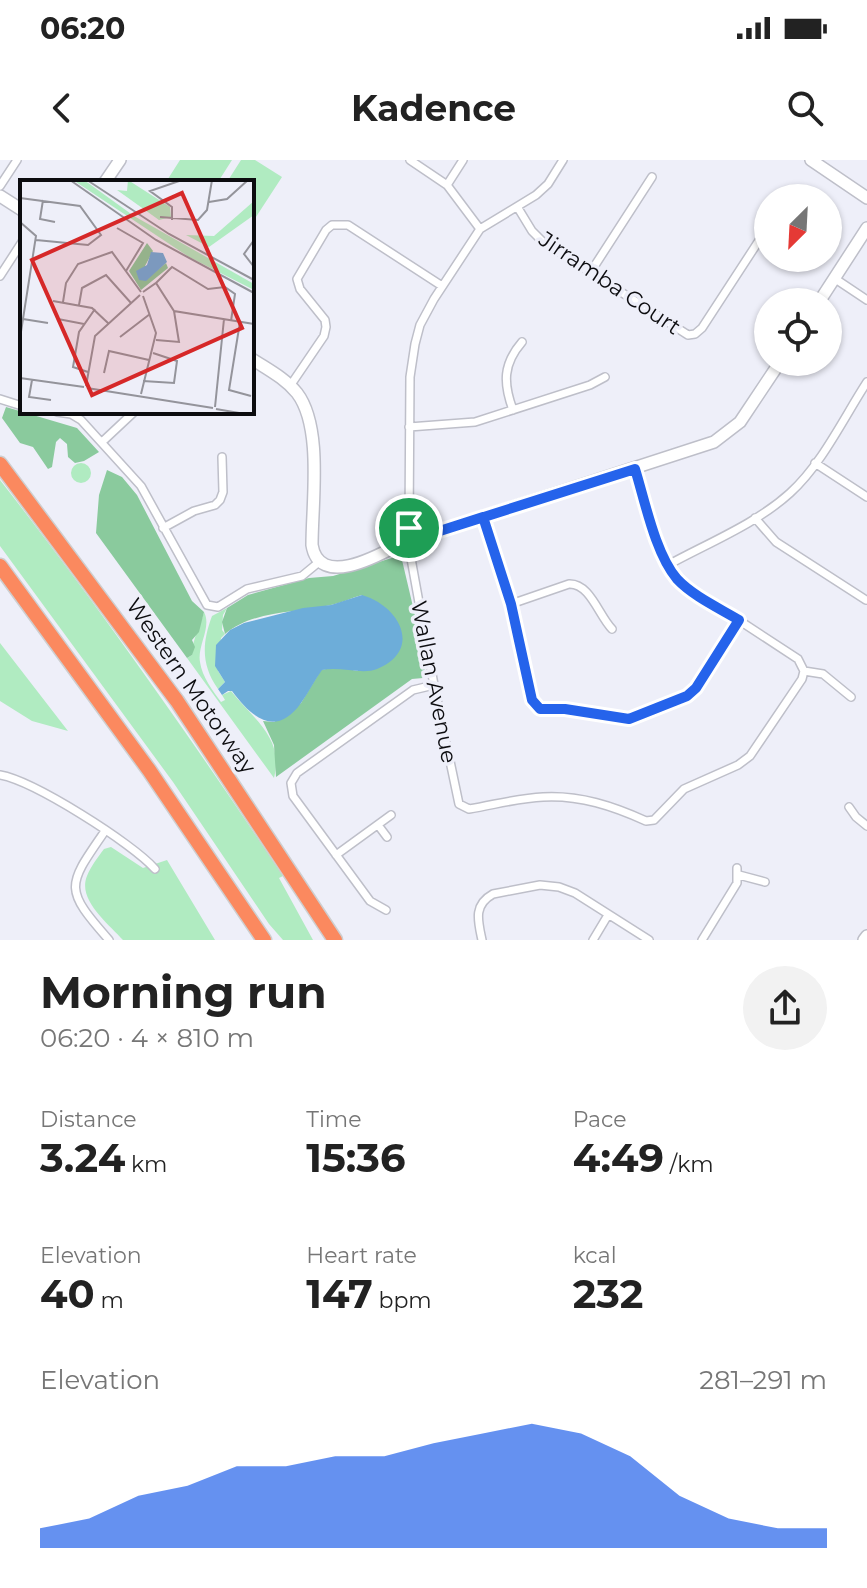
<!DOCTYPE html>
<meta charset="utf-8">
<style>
:root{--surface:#fff;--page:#f2f2f2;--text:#222;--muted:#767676;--accent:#2563eb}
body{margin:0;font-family:Montserrat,sans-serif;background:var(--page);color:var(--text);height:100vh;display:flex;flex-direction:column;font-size:30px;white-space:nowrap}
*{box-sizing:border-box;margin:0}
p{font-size:26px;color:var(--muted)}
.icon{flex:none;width:44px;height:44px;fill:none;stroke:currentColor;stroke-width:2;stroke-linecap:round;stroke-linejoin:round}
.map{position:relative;height:780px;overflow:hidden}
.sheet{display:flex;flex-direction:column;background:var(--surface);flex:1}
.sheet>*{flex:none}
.needle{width:52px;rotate:204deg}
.fabs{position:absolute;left:754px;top:24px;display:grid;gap:16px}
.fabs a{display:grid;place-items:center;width:88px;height:88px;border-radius:50%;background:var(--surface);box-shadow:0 2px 6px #0004;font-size:40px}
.pin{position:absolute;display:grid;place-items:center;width:68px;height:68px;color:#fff;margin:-34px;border:4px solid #fff;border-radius:50%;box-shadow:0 2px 8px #0007}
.round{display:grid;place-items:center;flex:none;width:84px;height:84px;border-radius:42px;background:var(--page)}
.summary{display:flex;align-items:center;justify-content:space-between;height:136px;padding:0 40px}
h1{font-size:44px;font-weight:700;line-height:60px}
.stats{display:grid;grid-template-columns:repeat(3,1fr);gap:12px;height:136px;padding:8px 40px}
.stats div{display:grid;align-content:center}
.stats b{font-size:40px;font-weight:700}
.stats small{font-size:22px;font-weight:400}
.stats p{font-size:22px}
.chart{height:224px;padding:16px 40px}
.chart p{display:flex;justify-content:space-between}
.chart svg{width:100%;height:144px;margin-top:8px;fill:var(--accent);opacity:.7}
.status{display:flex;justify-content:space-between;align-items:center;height:56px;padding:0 40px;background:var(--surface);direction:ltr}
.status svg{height:22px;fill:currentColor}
header{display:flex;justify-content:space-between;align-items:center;height:104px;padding:0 40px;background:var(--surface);font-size:36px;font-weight:700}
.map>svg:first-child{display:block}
.green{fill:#b0ebc1}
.forest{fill:#8aca9d}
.water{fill:#6dadd9}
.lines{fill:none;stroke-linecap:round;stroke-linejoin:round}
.street-casing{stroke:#bebfc9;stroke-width:10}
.secondary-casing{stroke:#bebfc9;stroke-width:14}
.highway-casing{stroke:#cececf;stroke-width:17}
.street{stroke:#fff;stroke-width:7}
.secondary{stroke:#fff;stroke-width:11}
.highway{stroke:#fb895f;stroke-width:14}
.route-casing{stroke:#fff;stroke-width:16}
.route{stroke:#2563eb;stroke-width:10}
.labels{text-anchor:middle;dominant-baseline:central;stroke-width:7;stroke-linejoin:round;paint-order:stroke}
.street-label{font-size:22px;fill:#0c0c0f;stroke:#eeeff9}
.inset-road{fill:none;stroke:#94949b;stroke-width:2}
.view{fill:#d62828;fill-opacity:0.15;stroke:#d62828;stroke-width:4}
.inset-edge{fill:none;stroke:#0c0c0f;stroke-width:4}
</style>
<div class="status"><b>06:20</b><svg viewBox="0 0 49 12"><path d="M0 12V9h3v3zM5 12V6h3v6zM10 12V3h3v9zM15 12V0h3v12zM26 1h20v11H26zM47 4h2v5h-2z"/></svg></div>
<header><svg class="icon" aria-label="back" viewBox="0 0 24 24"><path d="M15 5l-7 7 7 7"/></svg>Kadence<svg class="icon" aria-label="search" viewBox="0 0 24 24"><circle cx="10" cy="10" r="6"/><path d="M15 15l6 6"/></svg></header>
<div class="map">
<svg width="867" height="780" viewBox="0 0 867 780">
<rect width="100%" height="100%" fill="#eeeff9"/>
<path class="green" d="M180,0H232L218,22H166Z
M241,0H255L282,17L252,63V22H227Z
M71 313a10 10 0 1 1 20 0a10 10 0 1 1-20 0Z
M0,320C100,448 193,581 283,716L279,718L313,780H283L269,764L173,622L0,386Z
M227,448L223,455L222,470L225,474L221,478L218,511L225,522L218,529C201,505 202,483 212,456Z
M204,452C212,467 197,486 200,502C202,517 213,531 221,542L225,540L222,535L231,531C254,560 284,577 274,618L187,498L192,495C192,479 200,468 204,452Z
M0,483L68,571L32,561L0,541Z
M111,687L143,708L167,700L215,780H123C109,764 77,740 87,716C91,706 98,697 104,689Z"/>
<path class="forest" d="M6,247L77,268L99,292L84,301L75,303L68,297L67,284L60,278L56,282L52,307L48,309L33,287L20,283L2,258Z
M107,310L122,317L137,335L192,441L204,452L199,472L192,480L195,487L192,495L187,498L96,373L99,335Z
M395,397L402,400L426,502L423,518L412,519L276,617L274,585L263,561L274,562L301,543L321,510L336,507L358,511L362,435C351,438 341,443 331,445C298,453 253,450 225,474L222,462L227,448L248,435L309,418L333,416Z"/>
<path class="water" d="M362,435C400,446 423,490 377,509C362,515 340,506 322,510C314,521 309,532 301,543C276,578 252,558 232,531H228L222,535L218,529L225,522L215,506L216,485L230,470L244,463L303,448L331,445Z"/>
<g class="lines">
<defs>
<path id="street" d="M410,0L447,25L480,69
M447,25L463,0
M0,26L17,0
M518,48L532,71L543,82L688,175L695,174L702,168L760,79
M590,113L652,17
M0,116L22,82
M834,118L867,140
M290,226L324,176L326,167L325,160L300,129L297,119L326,70L332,65H348L442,126
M0,239L22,246
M513,250C503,223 503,204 522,182
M57,252L71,254L81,260L141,326L207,445L218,447L247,429L302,416L319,402
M409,267L475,262L590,225L605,217
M102,282L134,252
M815,303L867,337
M483,357L511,444L532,540L540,549H565L629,559L687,536L696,528L739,460
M755,358L776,382L866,440
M163,368L194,351L215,345L220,340L223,332L222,297
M409,368L410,217L415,184L420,165L434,139L480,69L536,35L548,24L563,0
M410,393L434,525L459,644L469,649C494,645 518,638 543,637C580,635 613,646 646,661L654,660L684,629L738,605L750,596L802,519L804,511L798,499L679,421L660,388L635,309
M668,405C708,383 756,364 790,333C822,304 843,259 867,222
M511,444L569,424C590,423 599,456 612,469
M804,511L823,514L851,537
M0,615C34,621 132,683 155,709
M849,647L856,657L867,666
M378,665L387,677
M105,671C67,726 63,728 109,780
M336,695L391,655
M739,715L765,722
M386,750L370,741L293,636L291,623L297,613L413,530L434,525
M482,780C478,761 473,745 493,734L540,725L559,727L575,733L649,780
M593,780L608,755
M702,780L737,723V708"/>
<path id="secondary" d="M811,0L867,38
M105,22L120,0
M0,36L22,50
M819,142L867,68
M252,199C267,209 285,218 297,233C323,267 312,342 312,385C319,428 376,397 398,385
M398 380a12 12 0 1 1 24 0a12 12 0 1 1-24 0Z
M421,377L714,282L740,262L780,202
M864,780L867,776"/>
<path id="highway" d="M0,304L177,541L335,780
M0,406L149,610L264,780"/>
</defs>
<use href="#street" class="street-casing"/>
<use href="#secondary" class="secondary-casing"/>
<use href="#highway" class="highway-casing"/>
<use href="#street" class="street"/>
<use href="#secondary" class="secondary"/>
<use href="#highway" class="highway"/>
</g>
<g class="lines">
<defs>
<path id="route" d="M409,368L402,371L397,381L403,391L410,393L420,388L421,377L483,357L511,444L532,540L540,549H565L629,559L687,536L696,528L739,460C719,448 693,436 677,419C655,393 645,341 635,309L421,377L417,370L409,368"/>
</defs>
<use href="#route" class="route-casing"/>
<use href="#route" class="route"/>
</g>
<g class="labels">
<g class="street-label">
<text transform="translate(610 123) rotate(34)">Jirramba Court</text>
<text transform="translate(434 522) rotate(79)">Wallan Avenue</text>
<text transform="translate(191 526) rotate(55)">Western Motorway</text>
</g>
</g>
<g transform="translate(20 20)">
<rect width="234" height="234" fill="#eeeff9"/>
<path d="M53,0H64L114,36L234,104V110L169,77ZM108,0L150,27L151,37L139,40L97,10L107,11ZM234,21V35L189,67L166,55L194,56Z" fill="#b0ebc1"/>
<path d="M127,63L133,71L125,86L130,96L146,83L148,88L121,110L109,91Z" fill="#8aca9d"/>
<path d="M131,72L143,73L147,82L126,101L119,100L116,91L127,85Z" fill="#6dadd9"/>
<path class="inset-road" d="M50,0L136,60L234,113M67,0L149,54L234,100M0,18L60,26L81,55L68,65L16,60M23,20L20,39L35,42M189,22L207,19L228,0M140,37L178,40L187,30L192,0M152,40V27L130,11L162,0M0,42L16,56L0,158M97,48L123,63L106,91M234,60L224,74L234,87M136,103L152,87L188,109L205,107L215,114L211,141M123,112L136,103L154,131L234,144M33,121L72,128L88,143M43,122L46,103L58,84L92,72L121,112M59,125L62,108L86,95L111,123M3,139L28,143M38,139L64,144M220,142L209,210L231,216M100,157L130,134M136,160L159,162L154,131M68,192L53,187L59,152L75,129M84,193L89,171L129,180M0,198L64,207M12,200L9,217L31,220M123,201L154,203L157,181L133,173M66,206L75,156L120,115M67,208L193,228M121,214L136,153L123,116M195,227L204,139M196,229L225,234"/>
<path class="view" d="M162,13L222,148L72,215L12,80Z"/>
<rect width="234" height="234" class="inset-edge"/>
</g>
</svg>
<div class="fabs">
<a><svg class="needle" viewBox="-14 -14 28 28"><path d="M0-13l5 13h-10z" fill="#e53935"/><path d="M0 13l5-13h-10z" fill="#767676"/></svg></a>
<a><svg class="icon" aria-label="locate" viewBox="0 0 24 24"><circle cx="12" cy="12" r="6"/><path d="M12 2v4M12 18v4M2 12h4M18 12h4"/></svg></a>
</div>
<div class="pin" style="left:409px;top:368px;background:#1e9e55"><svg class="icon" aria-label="arrive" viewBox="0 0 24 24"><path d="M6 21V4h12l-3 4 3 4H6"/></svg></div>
</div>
<section class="sheet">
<div class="summary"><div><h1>Morning run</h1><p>06:20 · 4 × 810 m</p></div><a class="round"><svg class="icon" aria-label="share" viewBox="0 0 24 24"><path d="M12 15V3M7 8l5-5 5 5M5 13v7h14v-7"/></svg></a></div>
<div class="stats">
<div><p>Distance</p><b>3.24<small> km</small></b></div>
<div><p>Time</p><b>15:36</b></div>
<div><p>Pace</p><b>4:49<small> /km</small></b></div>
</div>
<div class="stats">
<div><p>Elevation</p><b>40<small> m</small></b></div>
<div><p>Heart rate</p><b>147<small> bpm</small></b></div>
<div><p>kcal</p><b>232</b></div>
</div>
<div class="chart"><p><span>Elevation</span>281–291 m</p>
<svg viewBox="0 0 160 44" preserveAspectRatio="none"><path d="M0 44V38L10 35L20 28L30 25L40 19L50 19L60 16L70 16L80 12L90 9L100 6L110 9L120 16L130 28L140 35L150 38L160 38V44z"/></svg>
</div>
</section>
